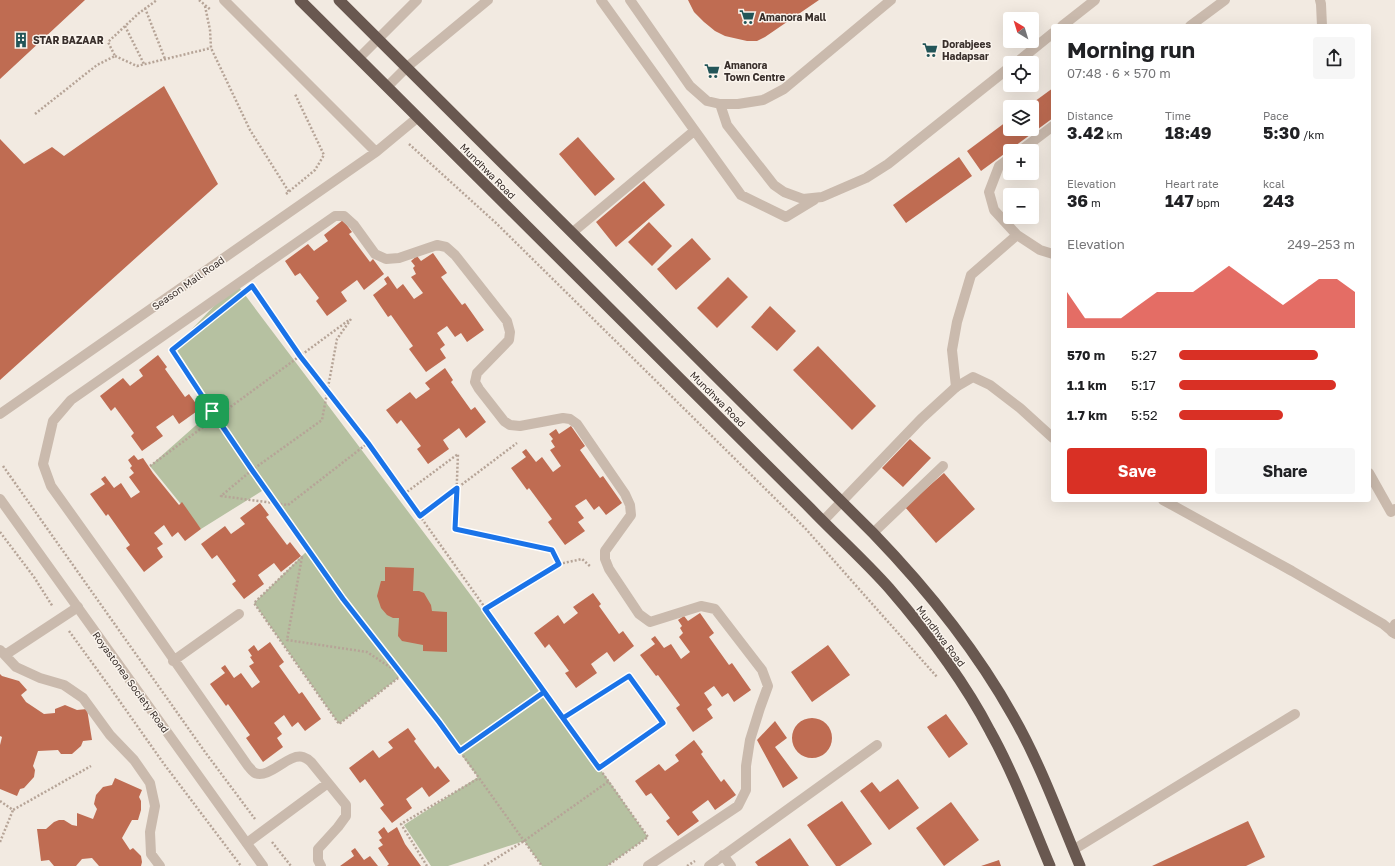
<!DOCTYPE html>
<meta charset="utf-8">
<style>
:root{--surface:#fff;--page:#f6f6f6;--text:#202124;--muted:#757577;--accent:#d93025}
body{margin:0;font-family:"Golos Text",sans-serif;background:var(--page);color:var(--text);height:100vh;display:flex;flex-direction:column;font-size:15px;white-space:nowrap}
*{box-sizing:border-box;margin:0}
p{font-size:13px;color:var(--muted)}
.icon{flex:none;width:22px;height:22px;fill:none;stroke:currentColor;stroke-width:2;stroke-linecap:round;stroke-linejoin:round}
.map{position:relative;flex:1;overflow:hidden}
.side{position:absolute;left:1051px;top:24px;width:320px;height:478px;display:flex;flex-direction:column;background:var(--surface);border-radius:4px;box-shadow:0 4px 16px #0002}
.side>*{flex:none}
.needle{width:26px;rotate:322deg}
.buttons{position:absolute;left:1003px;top:12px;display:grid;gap:8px}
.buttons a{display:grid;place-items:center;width:36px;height:36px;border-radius:4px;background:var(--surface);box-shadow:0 4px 16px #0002;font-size:20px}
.pin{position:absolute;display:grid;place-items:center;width:34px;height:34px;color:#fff;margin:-17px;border-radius:8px;box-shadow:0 2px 6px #0006}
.round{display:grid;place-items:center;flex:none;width:42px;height:42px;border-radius:4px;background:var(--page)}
.overview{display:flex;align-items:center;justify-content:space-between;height:68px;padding:0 16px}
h1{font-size:22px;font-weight:700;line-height:30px}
.metrics{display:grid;grid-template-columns:repeat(3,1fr);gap:6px;height:68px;padding:4px 16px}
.metrics div{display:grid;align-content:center}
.metrics b{font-size:17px;font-weight:700}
.metrics small{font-size:11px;font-weight:400}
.metrics p{font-size:11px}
.chart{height:112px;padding:8px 16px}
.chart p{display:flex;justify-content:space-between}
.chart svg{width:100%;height:72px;margin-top:4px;fill:var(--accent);opacity:.7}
.cta{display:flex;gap:8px;margin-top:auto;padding:8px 16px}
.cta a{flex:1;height:46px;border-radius:4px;background:var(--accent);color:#fff;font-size:16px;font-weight:700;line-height:46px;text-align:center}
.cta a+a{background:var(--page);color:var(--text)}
ul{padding:0 16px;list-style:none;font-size:13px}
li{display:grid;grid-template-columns:64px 48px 1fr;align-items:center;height:30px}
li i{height:10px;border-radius:5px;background:var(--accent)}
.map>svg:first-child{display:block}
.green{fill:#b6c1a1}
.building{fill:#bf6c52}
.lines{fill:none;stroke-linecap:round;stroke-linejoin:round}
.path{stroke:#b6a497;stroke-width:2.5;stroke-dasharray:2 2;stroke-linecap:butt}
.service{stroke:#cabaad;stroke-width:10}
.minor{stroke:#cabaad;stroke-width:10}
.trunk{stroke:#695850;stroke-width:11}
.route-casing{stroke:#fff;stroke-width:8}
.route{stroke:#1a73e8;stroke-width:5}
.labels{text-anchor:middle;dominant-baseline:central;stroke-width:3;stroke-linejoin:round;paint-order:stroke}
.poi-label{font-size:10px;font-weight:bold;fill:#392f2b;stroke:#faf4ed;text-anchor:start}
.street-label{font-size:10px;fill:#392f2b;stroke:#faf4ed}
</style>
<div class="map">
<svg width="1395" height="866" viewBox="0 0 1395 866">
<rect width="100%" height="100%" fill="#f2eae1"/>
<path class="green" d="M236,283L455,574L609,781L648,837L607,866H542L524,841L448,866H431L404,825L478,777L402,675L339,724L254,603L308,550L265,489L201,529L150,466L212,411L172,350Z"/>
<path class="building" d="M0,0H85L0,79Z
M688,0H819L765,37L757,41H747L725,36L715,31L704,22L694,12Z
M164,86L218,184L0,380V139L24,164L52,147L64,156Z
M1053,88V118L981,171L967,151L1010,119V129H1032V107H1027Z
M578,137L615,179L595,196L559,154Z
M959,157L972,176L906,223L893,205Z
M644,181L665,205L616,247L596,222Z
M343,220L352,232L349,234L370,262L373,259L384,274L364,290L357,280L341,292L347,301L327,316L316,301L319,298L300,273L295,276L285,261L308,244L314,251L328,241L324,235Z
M649,222L672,246L652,266L628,242Z
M692,238L711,259L676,290L657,269Z
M433,253L447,273L441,277L462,305L465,303L484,330L467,342L461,333L455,337L447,326L437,333L445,345L440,349L446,358L426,372L409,349L413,346L391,315L388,317L373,295L387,284L384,279L388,276L397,289L403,284L414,299L423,293L411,277L416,274L413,268L415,266L411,261L417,256L421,261Z
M728,277L748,297L717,328L697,308Z
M770,306L796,331L777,351L751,327Z
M818,346L876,406L852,430L793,370Z
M158,355L167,367L165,369L185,397L189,394L200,409L179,424L173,415L156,427L163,436L142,451L131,436L134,433L115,407L111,411L100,396L123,378L130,386L143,376L139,370Z
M445,368L453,380L451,382L471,410L475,407L486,422L466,438L459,428L443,440L449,449L428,464L417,449L421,446L401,420L397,424L386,410L410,392L416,399L430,389L425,383Z
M571,426L585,446L580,450L600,478L603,476L622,503L606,515L599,506L594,510L586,499L575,506L584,518L578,522L585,531L565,545L548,522L552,519L529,488L527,490L511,468L526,457L522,452L526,449L536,462L542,457L553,472L561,466L550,450L555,447L551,441L553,439L549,434L556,429L559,434Z
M910,439L931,458L903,487L882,468Z
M134,455L138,460L143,458L153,473L179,505L182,502L201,529L185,541L178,532L172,537L164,525L154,533L163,544L157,548L163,557L144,572L126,548L130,545L108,514L106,516L90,494L105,484L101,479L105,476L114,488L121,483L131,498L140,492L129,477L134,473L130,468L132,466L128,460Z
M944,473L975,509L936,543L905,507Z
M260,503L269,515L266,517L287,545L290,542L301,556L281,572L274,563L258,575L264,584L244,599L232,584L236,581L217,555L212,559L201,544L225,526L231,534L245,524L240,518Z
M385,567L414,568L413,591H419L424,593L431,605L432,611L447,612V652L423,651V645L402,641L398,636L399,618H393L387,615L381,608L377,596L381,581H385Z
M593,593L601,604L599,606L619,634L623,631L634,646L614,662L607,652L591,664L597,673L576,688L565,673L569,671L549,644L545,648L534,633L558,615L564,624L578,613L573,607Z
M700,613L714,633L709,637L729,665L732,663L751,690L734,702L728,693L722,697L714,686L704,693L712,705L707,709L713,718L693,732L676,708L680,705L658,675L656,676L640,655L655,644L651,639L655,636L664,648L671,644L681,659L690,652L679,637L683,633L680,628L682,626L678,620L684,616L688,621Z
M270,642L284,662L279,666L299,694L302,692L321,719L305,731L298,722L292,727L284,715L274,723L282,734L277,738L283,747L263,762L246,738L250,735L228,704L226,706L210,684L225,673L221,668L225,665L234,678L241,673L252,688L260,682L249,666L254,663L250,657L252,656L248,650L254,645L258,651Z
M828,645L850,675L812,702L791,672Z
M0,674L2,676L19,681L27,690L21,695L26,702L44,714L55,713V709L65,705L77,710L87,709L92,740L83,741L81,746L72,754H61L58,750L38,751L33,766L35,770L34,777L24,788L20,789L17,796L0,789V745L2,737L0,736Z
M946,714L968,744L949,758L927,727Z
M792 738a20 20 0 1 1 40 0a20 20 0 1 1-40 0Z
M775,721L787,738L775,747L798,778L783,788L757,740Z
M408,728L416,739L414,741L435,769L438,766L450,781L429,797L422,787L406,799L412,808L392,823L380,808L384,805L365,779L360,783L349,768L373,750L379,758L393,748L388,742Z
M694,740L703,752L701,754L721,782L724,779L736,795L715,810L708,800L692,812L699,821L678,836L666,821L670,818L651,793L646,796L635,781L659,764L665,771L679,761L675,755Z
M115,778L142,790L139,797L141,801V810L138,820H132L122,838L130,850L133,848L141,856L142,862L141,866H99L92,858L82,859L76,866H54L49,860L41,861L37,829H46L54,822L59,820H64L72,825L77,826V813L93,819L97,809L94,804L96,795L103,787L112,785Z
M898,779L919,808L889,830L860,791L872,782L880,792Z
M842,801L872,844L840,866H836L807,825Z
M951,802L979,840L944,866L916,828Z
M1248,821L1265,857L1246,866H1152Z
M384,827L388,833L397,827L405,844L421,866H387L389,864L378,848L383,845L379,840L382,838L378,832Z
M790,838L809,866H758L755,862Z
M355,848L364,860L370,856L378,866H340L354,856L351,851Z
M999,860L1001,866H981Z"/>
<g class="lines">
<path class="path" d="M199,0L211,10
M205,6L210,30L211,48L250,130L289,192
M145,8L165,59
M125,26L144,64
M115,56L137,66L211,48
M35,114L97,65L115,56L108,42L139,13L157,0
M409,144L496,223L805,528L937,677
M286,194L315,170L324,155L295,94
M255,289L300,356L368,443L648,837L607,866
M351,319L337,339L322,420L252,470L343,599L439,722L542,866
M175,348L172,350L252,470L221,496L288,505L368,443
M3,466L205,752L255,819
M150,466L349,320
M404,494L458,454L455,529L552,550L559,564L485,609
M420,516L517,443
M0,532L34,577L53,607
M302,557L287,640L367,652L402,675L339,724L254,603Z
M559,564L582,559L591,567
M69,631L109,686L164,764L241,866
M563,718L629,676L663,723L599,768
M460,751L544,692
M0,801L13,810L91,766
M0,842L13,810
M272,842L291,866
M427,866L401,824L479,778
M484,866L524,841L609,781
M687,866L695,861"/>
<path class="service" d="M224,0L376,152
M601,0L741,195L786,217L814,200
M630,0L690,86L707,101L720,104H738L763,100L784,89L891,0
M1062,26L1095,0
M359,58L417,0
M1016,63L1053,33
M387,87L407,67L488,0
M720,104L727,125L774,185L784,192L803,199L822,197L866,178L888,164L1010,67
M573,232L694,131
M0,414L376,152L417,118
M1163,500L1292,571L1383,624L1395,634
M823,521L921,419L956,387L973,377L990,385L1020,408L1053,438
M0,650L16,667L40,678L64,685L83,698L110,735L134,760L150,783L155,806L150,832L151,854L160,866
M5,655L78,607
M173,661L239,614
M247,843L328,783
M321,866L318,860V849L338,827L346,816V805L311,762C309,760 306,758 303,757C288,753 270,779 255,773C253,772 250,768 248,766L124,588L51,486L43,464L53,421L71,400L335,216H344L354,225L375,254L386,259L399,258L437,245L446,247L455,255L507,321L510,332L509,340L477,373L475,382L479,389L504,421L510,425L520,426L563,418L570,419L577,424L625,494L630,505L631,515L605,551V559L609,569L639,614L650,622L701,606L715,609L762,670L768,686L760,708L750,740L746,766V790L738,806L648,866"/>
<path class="minor" d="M1320,0L1321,4L1322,26
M1190,26L1225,0
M1020,151L1053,126
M1010,158L999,166L989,192L994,210L1017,235L1040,250L1053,254
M956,387L952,350L957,322L971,275L1017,235
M1369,473L1391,512L1395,509
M0,499L263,866
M873,533L943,466
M1392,632L1395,624
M1073,850L1295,714
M723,855L731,866
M709,866L877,745"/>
<path class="trunk" d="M300,0L810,508C836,535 864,560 889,588C927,632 963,679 990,731C1014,774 1031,821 1050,866
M339,0L873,533C927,589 975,648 1013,716C1040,763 1059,816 1080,866"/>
</g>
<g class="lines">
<defs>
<path id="route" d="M212,411L252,470L343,599L439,722L460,751L544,692L599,768L663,723L629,676L563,718L485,609L559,564L552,550L455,529L457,488L420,516L368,443L300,356L252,286L172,350L212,411"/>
</defs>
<use href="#route" class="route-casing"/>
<use href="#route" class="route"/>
</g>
<defs>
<symbol id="supermarket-bare" viewBox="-9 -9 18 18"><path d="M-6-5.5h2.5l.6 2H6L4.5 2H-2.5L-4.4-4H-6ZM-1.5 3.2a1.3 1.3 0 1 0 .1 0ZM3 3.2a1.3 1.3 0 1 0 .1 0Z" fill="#235558" stroke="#faf4ed" stroke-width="2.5" paint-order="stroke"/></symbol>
<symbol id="building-bare" viewBox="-9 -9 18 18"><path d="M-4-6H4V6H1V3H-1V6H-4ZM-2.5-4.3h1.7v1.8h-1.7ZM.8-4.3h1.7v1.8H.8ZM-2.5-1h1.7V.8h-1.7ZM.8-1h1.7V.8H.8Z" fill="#235558" stroke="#faf4ed" stroke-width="2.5" paint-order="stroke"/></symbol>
</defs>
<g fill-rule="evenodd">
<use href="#supermarket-bare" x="736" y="6" width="22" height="22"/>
<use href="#building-bare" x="10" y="29" width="22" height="22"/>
<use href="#supermarket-bare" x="919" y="39" width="22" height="22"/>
<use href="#supermarket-bare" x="701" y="60" width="22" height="22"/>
</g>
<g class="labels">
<g class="poi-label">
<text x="759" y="17">Amanora Mall</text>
<text x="33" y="40">STAR BAZAAR</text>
<text x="942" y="44">Dorabjees<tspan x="942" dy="12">Hadapsar</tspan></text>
<text x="724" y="65">Amanora<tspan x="724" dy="12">Town Centre</tspan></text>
</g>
<g class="street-label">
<text transform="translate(488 171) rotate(45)">Mundhwa Road</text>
<text transform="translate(188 283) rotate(-35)">Season Mall Road</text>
<text transform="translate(718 399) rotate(45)">Mundhwa Road</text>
<text transform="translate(941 636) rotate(53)">Mundhwa Road</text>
<text transform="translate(131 682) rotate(54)">Royastonea Society Road</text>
</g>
</g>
</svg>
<div class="buttons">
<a><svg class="needle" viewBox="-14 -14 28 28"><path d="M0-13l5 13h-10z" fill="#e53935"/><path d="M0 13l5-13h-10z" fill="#757577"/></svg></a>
<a><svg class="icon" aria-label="locate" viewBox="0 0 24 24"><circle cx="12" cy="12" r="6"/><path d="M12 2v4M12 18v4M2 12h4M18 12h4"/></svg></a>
<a><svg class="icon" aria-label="layers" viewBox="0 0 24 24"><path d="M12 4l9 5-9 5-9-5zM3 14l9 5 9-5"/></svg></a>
<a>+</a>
<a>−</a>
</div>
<div class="pin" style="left:212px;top:411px;background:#1e9e55"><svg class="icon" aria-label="arrive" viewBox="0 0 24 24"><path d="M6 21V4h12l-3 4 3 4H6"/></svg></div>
<section class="side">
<div class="overview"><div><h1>Morning run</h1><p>07:48 · 6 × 570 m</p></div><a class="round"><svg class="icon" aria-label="share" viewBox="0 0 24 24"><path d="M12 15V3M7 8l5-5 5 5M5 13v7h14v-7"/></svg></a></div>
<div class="metrics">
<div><p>Distance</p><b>3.42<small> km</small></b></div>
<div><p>Time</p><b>18:49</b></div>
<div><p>Pace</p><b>5:30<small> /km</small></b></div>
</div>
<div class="metrics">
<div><p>Elevation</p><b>36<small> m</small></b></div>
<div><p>Heart rate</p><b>147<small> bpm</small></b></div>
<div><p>kcal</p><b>243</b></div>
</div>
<div class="chart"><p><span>Elevation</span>249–253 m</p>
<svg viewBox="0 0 160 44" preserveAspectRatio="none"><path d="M0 44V22L10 38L20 38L30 38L40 30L50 22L60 22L70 22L80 14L90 6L100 14L110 22L120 30L130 22L140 14L150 14L160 22V44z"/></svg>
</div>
<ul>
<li><b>570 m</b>5:27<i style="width:79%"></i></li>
<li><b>1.1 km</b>5:17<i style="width:89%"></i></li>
<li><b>1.7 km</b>5:52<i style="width:59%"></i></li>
</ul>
<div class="cta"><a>Save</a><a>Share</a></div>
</section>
</div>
